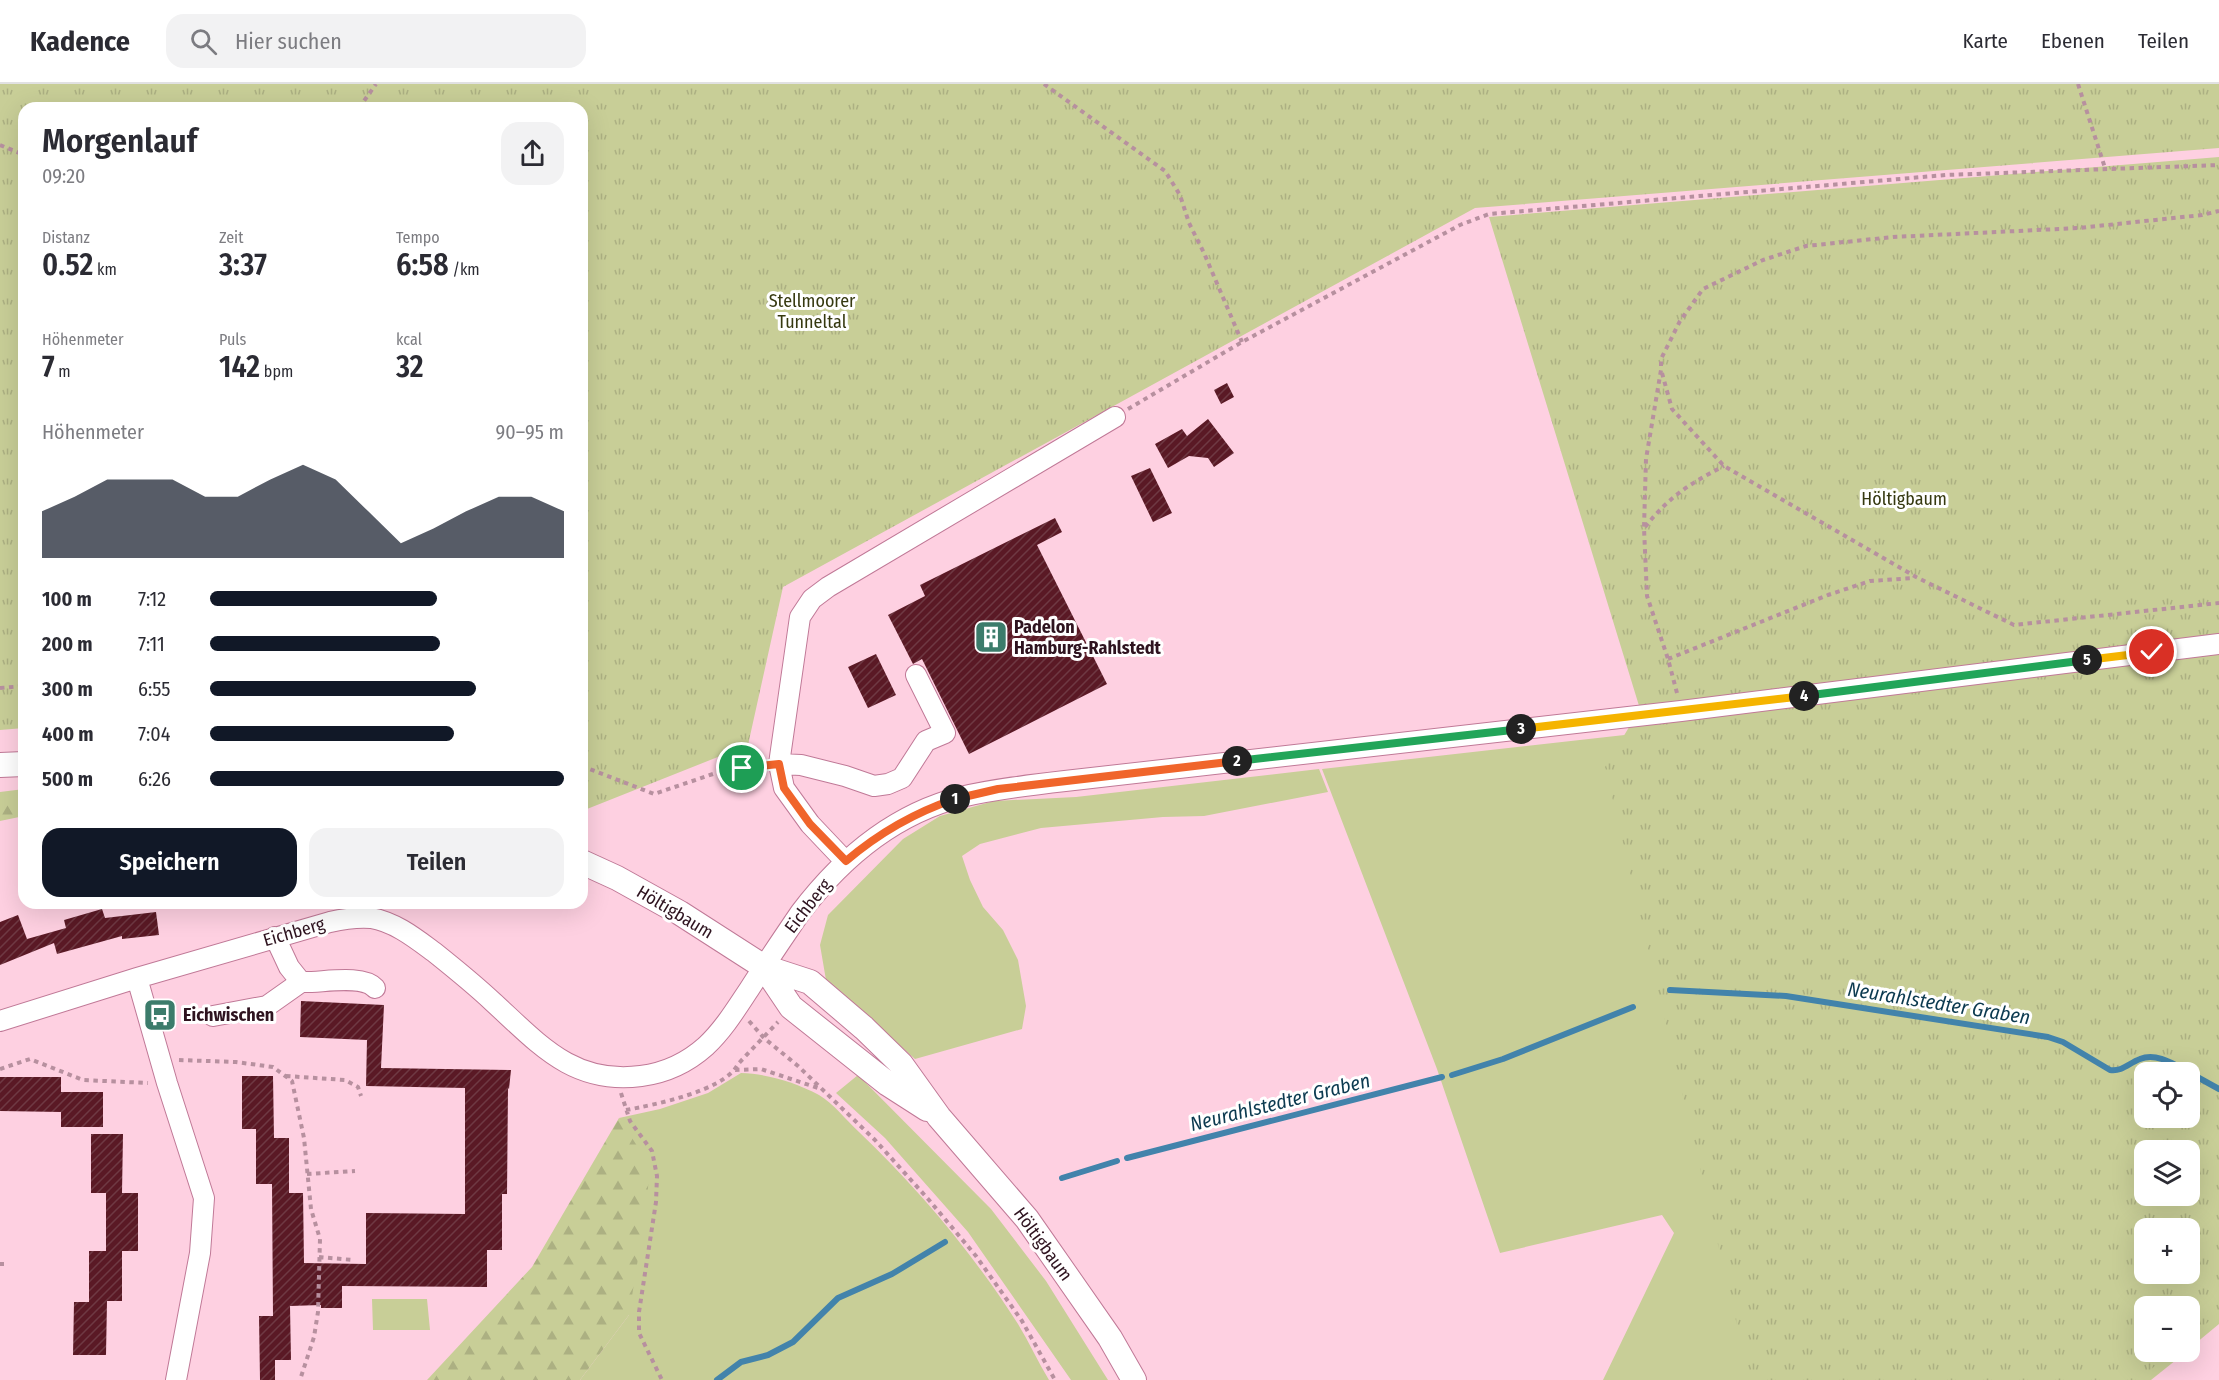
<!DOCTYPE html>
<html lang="de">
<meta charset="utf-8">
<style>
:root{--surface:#fff;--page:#f2f2f3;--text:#2b2b33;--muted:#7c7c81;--line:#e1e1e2;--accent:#111827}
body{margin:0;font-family:"Fira Sans Condensed",sans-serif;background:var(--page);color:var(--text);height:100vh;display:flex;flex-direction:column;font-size:22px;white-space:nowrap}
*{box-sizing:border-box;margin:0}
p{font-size:20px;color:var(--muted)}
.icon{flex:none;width:33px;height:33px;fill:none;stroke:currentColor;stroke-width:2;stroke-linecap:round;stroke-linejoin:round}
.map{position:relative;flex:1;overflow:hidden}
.details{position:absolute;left:18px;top:18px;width:570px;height:807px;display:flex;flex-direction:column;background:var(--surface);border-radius:18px;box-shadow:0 6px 24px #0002}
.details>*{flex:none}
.fabs{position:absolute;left:2134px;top:978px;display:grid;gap:12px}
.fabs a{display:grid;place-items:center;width:66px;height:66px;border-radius:12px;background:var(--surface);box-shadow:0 6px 24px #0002;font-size:30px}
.pin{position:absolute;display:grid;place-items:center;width:51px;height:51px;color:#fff;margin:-26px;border:3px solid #fff;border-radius:50%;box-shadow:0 2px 6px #0007}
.km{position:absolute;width:30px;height:30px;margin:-15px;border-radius:50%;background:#222;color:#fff;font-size:16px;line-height:30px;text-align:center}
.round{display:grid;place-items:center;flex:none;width:63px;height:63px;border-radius:18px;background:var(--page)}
.head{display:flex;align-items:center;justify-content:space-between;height:102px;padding:0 24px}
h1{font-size:33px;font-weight:600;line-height:45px}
.figures{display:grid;grid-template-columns:repeat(3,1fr);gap:9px;height:102px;padding:6px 24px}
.figures div{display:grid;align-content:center}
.figures b{font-size:30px;font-weight:600}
.figures small{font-size:16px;font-weight:400}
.figures p{font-size:16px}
.chart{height:168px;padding:12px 24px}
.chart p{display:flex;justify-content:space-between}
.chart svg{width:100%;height:108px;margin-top:6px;fill:var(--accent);opacity:.7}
.cta{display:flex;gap:12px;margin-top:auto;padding:12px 24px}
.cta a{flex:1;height:69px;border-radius:18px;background:var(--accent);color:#fff;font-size:24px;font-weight:600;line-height:69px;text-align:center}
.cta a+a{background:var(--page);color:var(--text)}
ul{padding:0 24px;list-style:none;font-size:20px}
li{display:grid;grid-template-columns:96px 72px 1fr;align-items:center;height:45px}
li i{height:15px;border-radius:8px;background:var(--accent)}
header{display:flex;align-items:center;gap:36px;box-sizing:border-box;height:84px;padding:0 30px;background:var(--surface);border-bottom:2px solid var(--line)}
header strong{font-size:28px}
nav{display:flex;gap:33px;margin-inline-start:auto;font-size:21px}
.search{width:420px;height:54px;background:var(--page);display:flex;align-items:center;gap:15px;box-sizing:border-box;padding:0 21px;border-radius:18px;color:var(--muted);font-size:22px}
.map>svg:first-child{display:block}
.grass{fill:#c8ce97;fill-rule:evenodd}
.forest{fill:url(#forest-firs)}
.park{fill:url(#park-tufts);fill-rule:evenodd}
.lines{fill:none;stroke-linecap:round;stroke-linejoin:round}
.stream{stroke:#4283ab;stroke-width:6}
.building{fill:url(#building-hatch)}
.minor-casing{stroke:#c07997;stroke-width:22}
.major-casing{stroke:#c07997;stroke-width:26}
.path{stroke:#b7909f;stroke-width:4;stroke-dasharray:4.5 4.5;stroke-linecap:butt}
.minor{stroke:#fff;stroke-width:20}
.major{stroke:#fff;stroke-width:24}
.split-1-casing{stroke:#fff;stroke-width:12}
.split-2-casing{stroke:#fff;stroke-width:12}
.split-3-casing{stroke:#fff;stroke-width:12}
.split-4-casing{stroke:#fff;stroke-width:12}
.split-5-casing{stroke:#fff;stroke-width:12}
.split-6-casing{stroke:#fff;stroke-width:12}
.split-1{stroke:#f0652b;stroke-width:8}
.split-2{stroke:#f0652b;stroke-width:8}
.split-3{stroke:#22a559;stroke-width:8}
.split-4{stroke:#f5b400;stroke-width:8}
.split-5{stroke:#22a559;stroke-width:8}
.split-6{stroke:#f5b400;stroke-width:8}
.labels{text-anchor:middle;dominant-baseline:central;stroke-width:6;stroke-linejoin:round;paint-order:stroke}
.park-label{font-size:18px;fill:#363910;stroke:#fff}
.poi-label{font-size:18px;font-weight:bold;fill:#2e131f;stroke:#fff;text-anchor:start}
.street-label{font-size:18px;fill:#2e131f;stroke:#fff}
.water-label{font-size:20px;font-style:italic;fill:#0c3a50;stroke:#fff}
</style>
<header>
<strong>Kadence</strong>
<div class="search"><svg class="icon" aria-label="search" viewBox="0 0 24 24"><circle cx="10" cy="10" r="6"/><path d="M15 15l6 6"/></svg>Hier suchen</div>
<nav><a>Karte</a><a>Ebenen</a><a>Teilen</a></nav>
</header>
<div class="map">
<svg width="2219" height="1296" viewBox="0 0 2219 1296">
<defs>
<pattern id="forest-firs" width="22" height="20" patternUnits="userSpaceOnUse" patternTransform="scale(1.5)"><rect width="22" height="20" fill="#c8ce97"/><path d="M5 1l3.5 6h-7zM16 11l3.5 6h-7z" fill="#acb082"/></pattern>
<pattern id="park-tufts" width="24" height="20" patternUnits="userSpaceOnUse" patternTransform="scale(1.5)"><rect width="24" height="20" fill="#c8ce97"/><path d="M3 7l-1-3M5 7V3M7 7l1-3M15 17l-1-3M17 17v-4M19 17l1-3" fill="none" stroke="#acb082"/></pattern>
<pattern id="building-hatch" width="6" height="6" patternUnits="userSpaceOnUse" patternTransform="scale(1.5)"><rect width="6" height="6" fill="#5a1925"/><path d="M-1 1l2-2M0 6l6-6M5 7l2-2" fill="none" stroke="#6e3943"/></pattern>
</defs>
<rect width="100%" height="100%" fill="#fed0e1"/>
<path class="grass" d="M2219,571V1240L2190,1264V1222H2145V1268H2186L2151,1296H1603L1674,1149L1662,1131L1500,1169L1437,985L1322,685L1678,645ZM2145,988H2190V1034H2145ZM2145,1066H2190V1112H2145ZM2145,1144H2190V1190H2145Z
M1319,685L1328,708L1204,732L1163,733L1041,744L980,760L962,772L970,796L983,823L1003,846L1018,876L1026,922L1022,945L915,975L826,896L820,861L828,831L903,755L940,732L994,717L1076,713Z
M741,989C768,990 795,998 819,1011C833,1019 846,1036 859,1048C918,1104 974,1171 1018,1240C1029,1258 1038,1278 1049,1296H580L629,1231L623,1043L619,1034L660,1025L708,1009Z
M858,991L991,1125L1046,1197L1108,1296H1071L968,1148L885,1054L836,1009Z
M372,1215H427L430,1246H373Z"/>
<path class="forest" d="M24,705V732L0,737V708Z
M619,1034L643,1071L649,1090L647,1118L629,1231L580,1296H427L532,1183Z"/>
<path class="park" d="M0,0H2219V64L1475,124L783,503L748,661L582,727V24H24V644L0,646Z
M2219,73V1229L2190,1253V1222H2145V1268H2172L2138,1296H1750L1605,683L1640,625L1489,133ZM2145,988H2190V1034H2145ZM2145,1066H2190V1112H2145ZM2145,1144H2190V1190H2145Z"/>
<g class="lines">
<path class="stream" d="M1670,906L1786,912L2048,953L2063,958L2110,986C2122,988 2129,979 2140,975C2157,968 2175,981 2189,988
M2190,989L2219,1005
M1452,991L1503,975L1633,923
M1127,1074L1442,993
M1062,1094L1117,1077
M717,1296L741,1278L768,1271L793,1258L838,1214L892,1190L945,1158"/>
</g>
<path class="building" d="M1227,299L1234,313L1221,320L1214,306Z
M1208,335L1234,369L1214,383L1208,374L1189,372L1168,384L1155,360L1182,345L1187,352Z
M1150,384L1172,429L1153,438L1131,392Z
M1055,434L1062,448L1037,461L1107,600L969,670L922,575L913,580L888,531L925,512L920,501Z
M876,570L896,611L868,624L848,583Z
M102,825L105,834L156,828L159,851L122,855V852L57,870L54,859L0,881V838L18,831L27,855L66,844L64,836Z
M301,917L384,921L381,984L511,986L509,1005L508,1004L507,1110H502V1166H487V1203L342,1202V1224H321V1221L290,1222L291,1276H275V1296H260L259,1232H273L272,1100H256V1045H242V992H273L274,1054H289V1109H303L304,1179L366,1180V1129L465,1130V1004L366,1002L367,956L300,953Z
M0,993H61V1008H103V1043H61V1028L0,1027Z
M91,1050H123L122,1109H138V1167H122V1217H107L106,1271H73L74,1218H89V1167H106V1109H91Z"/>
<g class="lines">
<defs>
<path id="minor" d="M779,680L801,681L845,692L874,702L888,700L902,694L926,657L945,649L916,591
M846,778L810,740L784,704L779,680L800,533L812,515L828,503L1115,333
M275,853L289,883L301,898C321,899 362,890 375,904
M137,894L167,999L204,1114L200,1169L176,1296
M213,932L267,922L301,898
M0,937L137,894L330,838C343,835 357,833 371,834C395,838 415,854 434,868C454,884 474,900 493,918C539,960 573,1001 641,992C665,989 687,979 706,962C724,945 736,925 750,904C766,879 783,854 800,829C841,775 894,730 961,713C995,705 1030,701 1065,697L1681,627L2219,560"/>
<path id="major" d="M0,681L24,680
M582,778L617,794L680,829L764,883L810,898L864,944L901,980L939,1033L1027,1135L1110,1254L1134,1296
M764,883L791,923L888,1000L927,1025"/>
</defs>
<use href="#minor" class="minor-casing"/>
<use href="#major" class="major-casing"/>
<path class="path" d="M1044,0L1165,87L1180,111L1189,139L1204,169L1242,258
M2078,0L2105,84
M359,24L376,0
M0,61L24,71
M1662,289L1672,325L1724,382L1916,493L2014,541L2219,519
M1128,325L1242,258L1460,141L1489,130L1946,91L2219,81
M1645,443C1670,412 1689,400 1724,382
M1668,575L1828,511L1870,497L1914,494
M0,604L24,602
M1677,609L1668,575L1647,512L1644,444L1646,375L1661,286V275L1680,237L1703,205L1763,176L1806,162L1893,153L2079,144L2202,131L2219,127
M582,682L654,710L713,690L761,682
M749,937L764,954L798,982L875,1056L929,1116L976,1172L1022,1237L1055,1296
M179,976L236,978L273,983L292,997L304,1054L311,1125L320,1155L318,1228L314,1253L300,1296
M0,985L30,975L83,996L148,999
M735,986L761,985L818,1004
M286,992L345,996L358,1003L361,1012
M621,1009L630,1037L652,1067L657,1092L656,1118L639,1228V1249L662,1296
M626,1026C653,1021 725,1007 738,980L778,938
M307,1090L355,1087
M319,1173L353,1176
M0,1180H4"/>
<use href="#minor" class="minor"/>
<use href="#major" class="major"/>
</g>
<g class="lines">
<defs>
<path id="split-1" d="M742,684L779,680L784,704L810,740L846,777C879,749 913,729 955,715"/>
<path id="split-2" d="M955,715L998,705L1237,677"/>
<path id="split-3" d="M1237,677L1521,645"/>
<path id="split-4" d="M1521,645L1804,612"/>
<path id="split-5" d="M1804,612L2087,576"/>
<path id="split-6" d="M2087,576L2152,568"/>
</defs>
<use href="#split-1" class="split-1-casing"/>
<use href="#split-2" class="split-2-casing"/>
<use href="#split-3" class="split-3-casing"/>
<use href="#split-4" class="split-4-casing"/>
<use href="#split-5" class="split-5-casing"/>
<use href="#split-6" class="split-6-casing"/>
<use href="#split-1" class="split-1"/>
<use href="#split-2" class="split-2"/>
<use href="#split-3" class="split-3"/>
<use href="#split-4" class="split-4"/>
<use href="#split-5" class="split-5"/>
<use href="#split-6" class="split-6"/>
</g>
<defs>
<symbol id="building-square" viewBox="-11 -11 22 22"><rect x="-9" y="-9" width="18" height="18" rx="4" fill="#3c7c6b" stroke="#fff"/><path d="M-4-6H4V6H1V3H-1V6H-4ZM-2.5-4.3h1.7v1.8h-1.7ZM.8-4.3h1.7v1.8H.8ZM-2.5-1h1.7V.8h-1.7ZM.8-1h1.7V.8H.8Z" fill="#fff"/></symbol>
<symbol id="bus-square" viewBox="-11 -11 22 22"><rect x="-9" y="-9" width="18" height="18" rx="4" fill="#3c7c6b" stroke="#fff"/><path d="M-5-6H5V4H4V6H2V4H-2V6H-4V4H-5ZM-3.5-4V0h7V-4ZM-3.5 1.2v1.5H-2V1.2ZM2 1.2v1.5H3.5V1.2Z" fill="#fff"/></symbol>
</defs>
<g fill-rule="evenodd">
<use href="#building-square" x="972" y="534" width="38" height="38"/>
<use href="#bus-square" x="141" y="912" width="38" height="38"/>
</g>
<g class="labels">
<g class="park-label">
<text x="812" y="217">Stellmoorer<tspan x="812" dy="21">Tunneltal</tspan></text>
<text x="1904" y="415">Höltigbaum</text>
</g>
<g class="poi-label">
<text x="1014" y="543">Padelon<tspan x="1014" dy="21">Hamburg-Rahlstedt</tspan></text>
<text x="183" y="931">Eichwischen</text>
</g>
<g class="street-label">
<text transform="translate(808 822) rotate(-52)">Eichberg</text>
<text transform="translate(675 828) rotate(31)">Höltigbaum</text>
<text transform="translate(294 848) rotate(-16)">Eichberg</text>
<text transform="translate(1043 1160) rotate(54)">Höltigbaum</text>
</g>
<g class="water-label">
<text transform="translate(1939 919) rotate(9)">Neurahlstedter Graben</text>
<text transform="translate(1280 1018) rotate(-14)">Neurahlstedter Graben</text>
</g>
</g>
</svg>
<div class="fabs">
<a><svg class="icon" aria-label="locate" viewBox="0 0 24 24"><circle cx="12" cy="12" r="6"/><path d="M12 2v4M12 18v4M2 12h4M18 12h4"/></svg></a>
<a><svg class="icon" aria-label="layers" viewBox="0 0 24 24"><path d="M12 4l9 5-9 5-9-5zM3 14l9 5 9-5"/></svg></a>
<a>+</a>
<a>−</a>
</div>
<div class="pin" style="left:742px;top:684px;background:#1e9e55"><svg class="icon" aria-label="arrive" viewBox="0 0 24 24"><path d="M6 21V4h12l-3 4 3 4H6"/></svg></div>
<div class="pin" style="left:2152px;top:568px;background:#d93025"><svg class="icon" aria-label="check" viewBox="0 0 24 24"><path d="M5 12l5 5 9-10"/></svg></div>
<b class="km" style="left:955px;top:715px">1</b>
<b class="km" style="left:1237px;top:677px">2</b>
<b class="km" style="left:1521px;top:645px">3</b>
<b class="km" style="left:1804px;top:612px">4</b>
<b class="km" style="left:2087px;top:576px">5</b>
<section class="details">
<div class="head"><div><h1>Morgenlauf</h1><p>09:20</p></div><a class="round"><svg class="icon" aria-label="share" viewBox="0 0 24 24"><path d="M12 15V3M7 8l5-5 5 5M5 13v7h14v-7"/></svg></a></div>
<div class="figures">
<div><p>Distanz</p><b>0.52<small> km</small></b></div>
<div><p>Zeit</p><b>3:37</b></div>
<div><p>Tempo</p><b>6:58<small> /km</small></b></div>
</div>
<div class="figures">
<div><p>Höhenmeter</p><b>7<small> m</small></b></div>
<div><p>Puls</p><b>142<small> bpm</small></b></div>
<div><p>kcal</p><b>32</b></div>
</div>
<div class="chart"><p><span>Höhenmeter</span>90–95 m</p>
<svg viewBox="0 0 160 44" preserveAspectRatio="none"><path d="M0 44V25L10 19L20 12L30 12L40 12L50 19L60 19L70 12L80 6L90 12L100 25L110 38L120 32L130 25L140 19L150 19L160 25V44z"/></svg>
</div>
<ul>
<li><b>100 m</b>7:12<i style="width:64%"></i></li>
<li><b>200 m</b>7:11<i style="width:65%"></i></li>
<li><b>300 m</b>6:55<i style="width:75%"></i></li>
<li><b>400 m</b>7:04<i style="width:69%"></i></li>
<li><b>500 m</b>6:26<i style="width:100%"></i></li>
</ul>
<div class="cta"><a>Speichern</a><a>Teilen</a></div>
</section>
</div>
